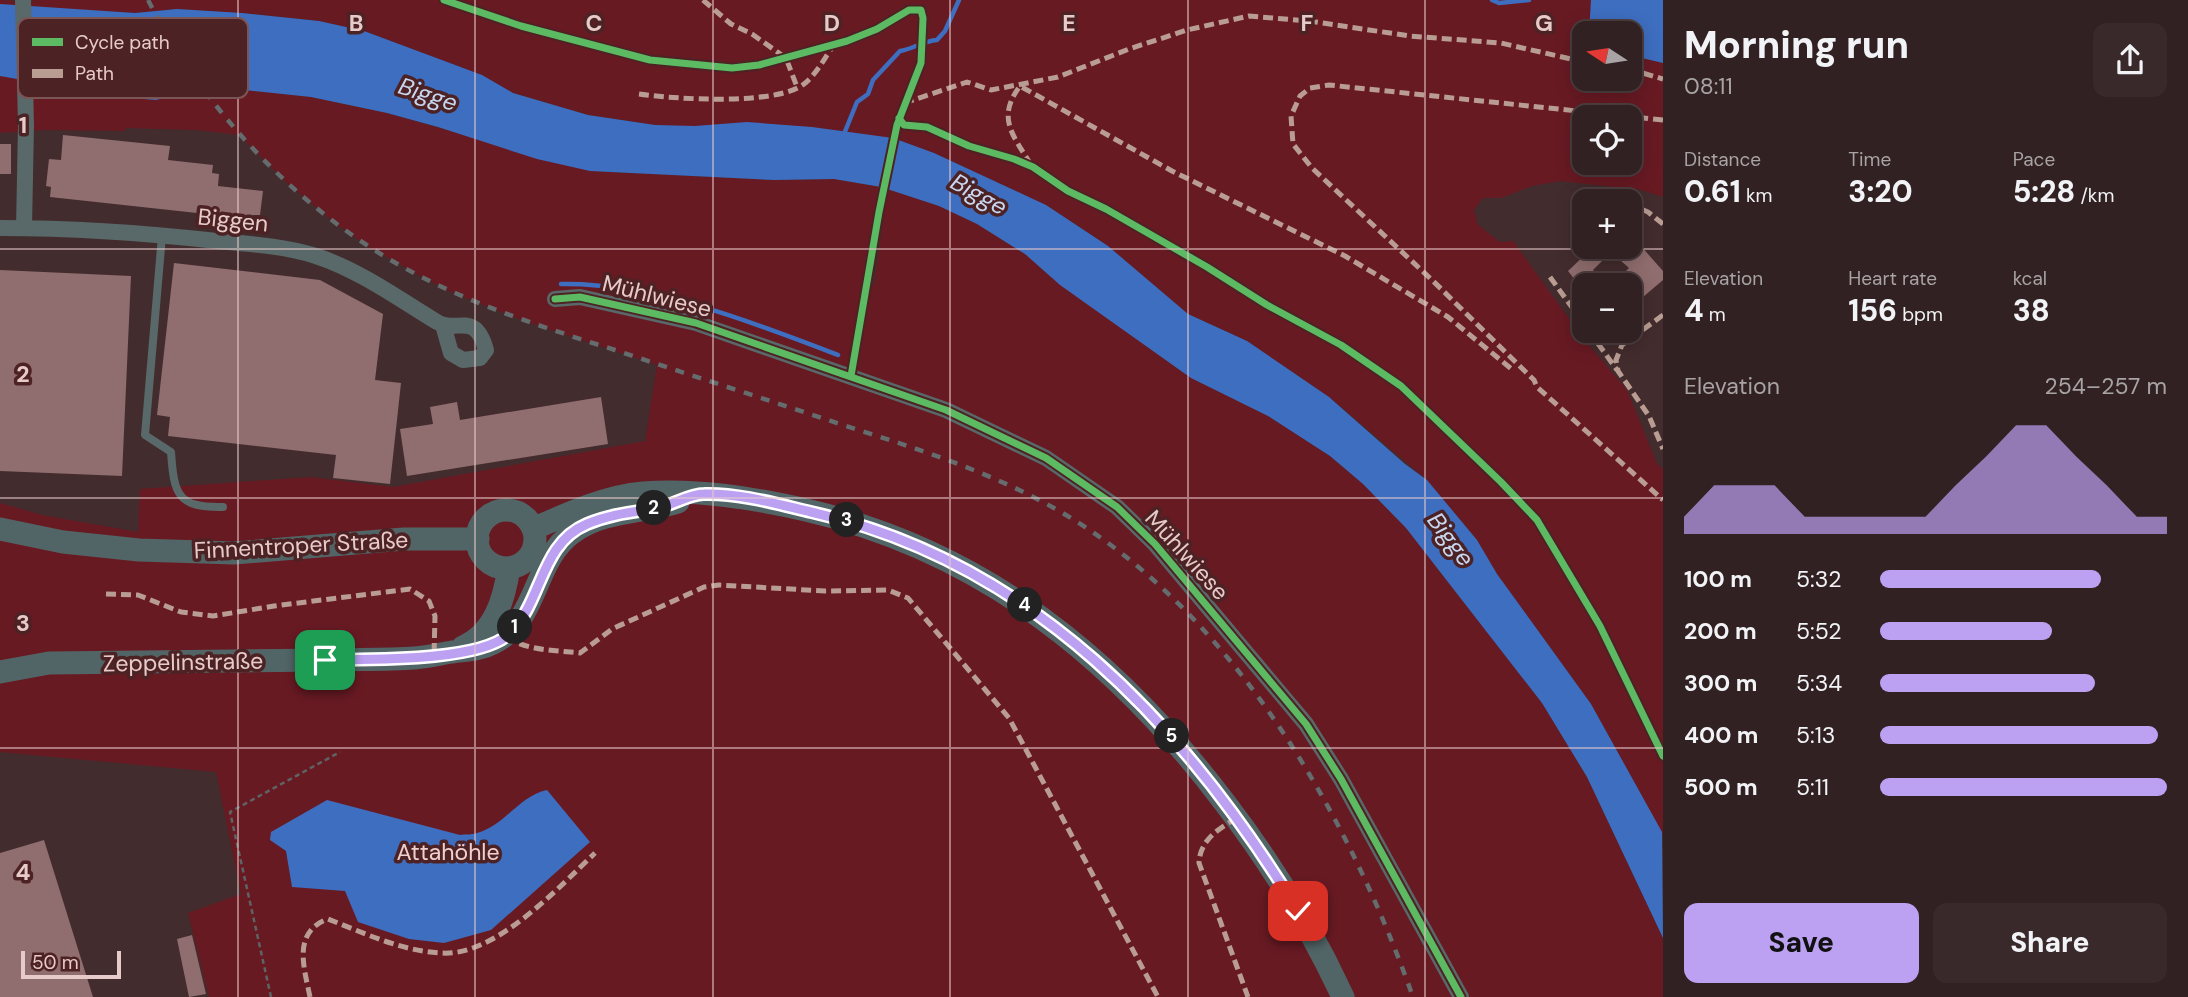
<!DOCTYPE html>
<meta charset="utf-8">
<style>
:root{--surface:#322122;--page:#3a292a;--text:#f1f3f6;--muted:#a8a3a5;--line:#4d3e40;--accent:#bca0f2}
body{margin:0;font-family:"DM Sans",sans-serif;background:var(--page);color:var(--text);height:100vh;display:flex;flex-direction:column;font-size:26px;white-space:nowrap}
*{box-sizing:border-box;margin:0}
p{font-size:23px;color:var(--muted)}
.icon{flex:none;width:38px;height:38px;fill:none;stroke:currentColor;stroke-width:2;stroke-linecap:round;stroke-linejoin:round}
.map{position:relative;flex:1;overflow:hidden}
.sheet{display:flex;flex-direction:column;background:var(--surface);width:525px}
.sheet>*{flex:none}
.needle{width:46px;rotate:282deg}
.tools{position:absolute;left:1572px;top:21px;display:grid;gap:14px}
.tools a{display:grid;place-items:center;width:70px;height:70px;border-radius:14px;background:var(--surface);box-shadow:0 4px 18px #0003,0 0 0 2px var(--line);font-size:35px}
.scale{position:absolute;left:21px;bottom:18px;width:100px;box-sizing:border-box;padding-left:7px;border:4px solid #e7cbca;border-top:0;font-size:19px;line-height:24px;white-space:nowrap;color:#e7cbca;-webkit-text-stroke:5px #4d2224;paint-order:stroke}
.pin{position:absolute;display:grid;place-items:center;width:60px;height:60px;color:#fff;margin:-30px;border-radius:14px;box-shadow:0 4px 10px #0006}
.km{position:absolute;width:35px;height:35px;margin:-18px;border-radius:50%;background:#222;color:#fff;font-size:19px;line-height:35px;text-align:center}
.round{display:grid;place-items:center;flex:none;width:74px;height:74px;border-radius:14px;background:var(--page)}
.head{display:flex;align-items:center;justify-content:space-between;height:119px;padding:0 21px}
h1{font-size:38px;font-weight:800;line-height:52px}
.metrics{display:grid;grid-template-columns:repeat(3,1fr);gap:10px;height:119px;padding:7px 21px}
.metrics div{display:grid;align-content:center}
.metrics b{font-size:30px;font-weight:800}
.metrics small{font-size:19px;font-weight:400}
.metrics p{font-size:19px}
.chart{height:196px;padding:14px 21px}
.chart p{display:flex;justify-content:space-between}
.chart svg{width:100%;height:126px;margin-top:7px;fill:var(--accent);opacity:.7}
.primary-button{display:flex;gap:14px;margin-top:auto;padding:14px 21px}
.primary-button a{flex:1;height:80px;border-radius:14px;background:var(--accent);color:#111;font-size:28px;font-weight:800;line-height:80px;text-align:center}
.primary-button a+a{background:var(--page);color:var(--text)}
ul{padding:0 21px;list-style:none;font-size:23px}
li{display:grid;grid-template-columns:112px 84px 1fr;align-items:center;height:52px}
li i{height:18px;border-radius:9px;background:var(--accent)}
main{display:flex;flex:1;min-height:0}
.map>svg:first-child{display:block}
.green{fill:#681a23;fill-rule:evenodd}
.water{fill:#3e6ec0}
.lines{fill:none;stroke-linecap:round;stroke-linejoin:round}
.stream{stroke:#3e6ec0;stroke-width:4.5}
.building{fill:#906d6e}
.path{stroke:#5e6364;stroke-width:2.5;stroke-dasharray:5 3.5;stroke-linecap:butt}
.lane{stroke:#596868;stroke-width:8}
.street{stroke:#596868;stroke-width:16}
.secondary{stroke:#526566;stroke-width:23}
.rail{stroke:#646c6d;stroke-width:4.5;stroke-dasharray:9 9;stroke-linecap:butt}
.quiet{stroke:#b99d93;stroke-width:5;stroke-dasharray:10 5;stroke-linecap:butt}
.cycleway-casing{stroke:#4d2224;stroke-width:11}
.cycleway{stroke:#5cba63;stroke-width:7}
.route-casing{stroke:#fff;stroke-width:14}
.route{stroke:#bca0f2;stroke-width:9}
.grid{fill:none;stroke:#e7cbca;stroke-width:2;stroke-opacity:0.55}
.labels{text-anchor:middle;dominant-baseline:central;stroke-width:7;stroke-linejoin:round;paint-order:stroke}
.street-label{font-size:23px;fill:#e7cbca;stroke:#4d2224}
.park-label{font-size:23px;fill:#f0d0cf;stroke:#4d2224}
.water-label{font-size:24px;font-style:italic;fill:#c8d7ef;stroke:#4d2224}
.key{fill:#4d2224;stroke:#7b5556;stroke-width:2}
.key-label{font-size:19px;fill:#e7cbca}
.grid-label{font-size:23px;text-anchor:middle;font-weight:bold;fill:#e7cbca;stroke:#4d2224;stroke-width:7;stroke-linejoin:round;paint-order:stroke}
</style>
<main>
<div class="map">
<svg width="1663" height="997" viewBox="0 0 1663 997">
<rect width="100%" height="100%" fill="#432c2d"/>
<path class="green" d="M0,0L32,2L33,0H1591L1589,33H1584V79H1629V55L1663,63V197L1641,190L1560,181L1532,186L1501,198H1483L1474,210L1478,225L1500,242L1513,241L1583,338L1627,390L1657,464L1663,469V835L1591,704L1497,574L1477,540L1427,480L1329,397L1247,341L1188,314L1108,246L1046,205L934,153L893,138L655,125L588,115L513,93L482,75L364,31L319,21L242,13L177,9L135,13L96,11L188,92L226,88L311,97L387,113L590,171L774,180L834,179L881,187L867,287L874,285L888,189L939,206L977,224L1025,254L1061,285L1191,378L1268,416L1330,456L1363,484L1406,528L1542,703L1587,777L1663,938V997H209L188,913L241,894L216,772L0,752V503L42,515L138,532L140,489L310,477L393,487L645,441L657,365L527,322L455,294L422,277L369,247L336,224L286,182L239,135L196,130L126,128L125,131L44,130L0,133ZM1584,117H1629V163H1584Z"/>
<path class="water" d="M1591,0H1663V63L1629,55V33H1589Z
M0,4L135,13L177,9L242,13L319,21L364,31L482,75L513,93L588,115L655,125L695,126L747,122L812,127L893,138L934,153L1046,205L1108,246L1188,314L1247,341L1329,397L1405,464L1427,480L1477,540L1497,574L1591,704L1662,832L1663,938L1587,777L1542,703L1406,528L1363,484L1330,456L1268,416L1191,378L1060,285L1025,254L977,224L939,206L881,187L834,179L774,180L590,171L537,159L438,127L387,113L311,97L226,88L188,92L156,100L120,97L0,76Z
M547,790L590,842L491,930L444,943L409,939L358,922L345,891L292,887L286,851L270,840L271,832L327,800L460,835C465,834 472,835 477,833C504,826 519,796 547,790Z"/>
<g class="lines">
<path class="stream" d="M1492,0L1499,3L1529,0
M844,134L857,102L868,94L873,80L900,51C913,49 923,41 937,40L945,31L959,0
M561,284C650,282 755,323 838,355"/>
</g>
<path class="building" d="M63,135L170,146L168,160L213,165L212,173L219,174L218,186L263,191L260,215H253L252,223L205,218L206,214L50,197L51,187L46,186L49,159L61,160Z
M0,144H11V174H0Z
M1629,242L1640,245L1663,271V280L1629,309V285H1612L1629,268L1611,252L1593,270L1606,285H1579L1568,271L1587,253L1582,247H1629Z
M174,263L320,280L383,314L375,380L401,383L390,484L333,478L336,455L168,436L170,417L157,415Z
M0,270L131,276L122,476L0,471Z
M601,397L608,444L407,476L400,429L433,424L430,407L457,402L460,420Z
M44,840L93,997H0V853Z
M192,935L206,994L189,997L177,939Z"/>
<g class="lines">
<path class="path" d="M271,997L230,812L340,752"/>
<path class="lane" d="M162,236L145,435L171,452C174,494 177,508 223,507"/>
<path class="street" d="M23,0L26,125L24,228
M0,228C72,228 145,233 217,241C250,244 284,246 316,256C359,270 399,299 437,322C457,334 475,310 486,350L480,358L463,360L451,353L443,325
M555,299L580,297L696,323L946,410L1046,458L1117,507L1155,544L1306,724L1341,779L1461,997"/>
<path class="secondary" d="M477 539a29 29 0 1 1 58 0a29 29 0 1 1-58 0Z
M0,529L63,542L139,550L234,553L404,539H478
M533,529C567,514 606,496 643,493C698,489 753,498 806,510C984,551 1117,660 1225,803C1271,863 1311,928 1343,997
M463,647C495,633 504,599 509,568
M0,672L49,663C141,662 233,661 325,660C355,659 385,660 415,658C428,657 440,654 452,652C466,650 480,650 493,643C538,622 533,561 572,533C602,510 643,513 678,502"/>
<path class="rail" d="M148,0C204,108 290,201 394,262C463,302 539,326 615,350C690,375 765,399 840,424C915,448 992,472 1061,512C1233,613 1348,814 1413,997"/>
<path class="quiet" d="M703,0L731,24L752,34L786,58L797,87
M1629,69L1663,79
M639,94C674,99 776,106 804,84C816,75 825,57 834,45
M904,103L967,82L991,90L1058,77L1129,49L1187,30L1249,16L1309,21L1410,36L1501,43L1584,62
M1663,120L1329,85L1310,88L1300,96L1291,116L1293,144L1312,168L1432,280L1534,380L1537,387L1663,500
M1031,165C1013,135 996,118 1020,86L1172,171L1345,256L1448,317L1514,371
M1629,204L1648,212L1663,224
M1550,277L1584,324
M1663,315L1622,345L1616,360L1618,371L1649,416L1663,449
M1589,331L1617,370
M106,594L138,595L181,612L213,616L274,606L410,589L429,601L435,616L434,655
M506,637C528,651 554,650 580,653L612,629L704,587L719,585L825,591L888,590L908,598L1009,718L1158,997
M1237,818C1218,829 1200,840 1199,863L1248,997
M310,997C304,967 292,932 328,919C364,933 401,951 441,953C495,957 558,888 595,853"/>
<defs>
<path id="cycleway" d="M444,0L521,26L650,60L732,68L759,65L847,41L877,29L909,10H921L923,18L921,63L897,125L879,212L851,376
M899,118L904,125L927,127L969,146L1014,159L1033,167L1068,191L1106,209L1207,267L1267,305L1341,345L1401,386L1501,482L1537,520L1600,626L1663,756
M555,299L580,297L696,323L946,410L1046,458L1117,507L1155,544L1306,724L1341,779L1461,997"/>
</defs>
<use href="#cycleway" class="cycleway-casing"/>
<use href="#cycleway" class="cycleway"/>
</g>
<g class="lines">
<defs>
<path id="route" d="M325,660C367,659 477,662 508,635C543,603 539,544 587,524C611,514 634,512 658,508C673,505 689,494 704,494C739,493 777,504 811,512C1031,561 1185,725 1298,911"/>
</defs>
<use href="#route" class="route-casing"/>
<use href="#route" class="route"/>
</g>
<path class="grid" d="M238,0V997M475,0V997M713,0V997M950,0V997M1188,0V997M1425,0V997M0,249H1663M0,498H1663M0,748H1663"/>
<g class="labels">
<g class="street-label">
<text transform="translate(233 220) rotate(6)">Biggen</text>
<text transform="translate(657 296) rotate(14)">Mühlwiese</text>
<text transform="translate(301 545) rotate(-3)">Finnentroper Straße</text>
<text transform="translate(1187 555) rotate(48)">Mühlwiese</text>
<text transform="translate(183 662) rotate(-1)">Zeppelinstraße</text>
</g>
<g class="park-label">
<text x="448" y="852">Attahöhle</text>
</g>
<g class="water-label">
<text transform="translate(428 94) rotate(18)">Bigge</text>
<text transform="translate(979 194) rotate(29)">Bigge</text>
<text transform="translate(1451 539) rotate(53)">Bigge</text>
</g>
</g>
<rect x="18" y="18" width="230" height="80" rx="10" class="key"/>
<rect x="32" y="38" width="31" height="8" fill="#5cba63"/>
<rect x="32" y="69" width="31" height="9" fill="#b99d93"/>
<g class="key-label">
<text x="75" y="49">Cycle path</text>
<text x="75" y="80">Path</text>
</g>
<g class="grid-label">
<text x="356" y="31">B</text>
<text x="594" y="31">C</text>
<text x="832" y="31">D</text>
<text x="1069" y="31">E</text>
<text x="1307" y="31">F</text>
<text x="1544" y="31">G</text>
<text x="23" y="133">1</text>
<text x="23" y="382">2</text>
<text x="23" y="631">3</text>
<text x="23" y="880">4</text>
</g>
</svg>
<div class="tools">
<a><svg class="needle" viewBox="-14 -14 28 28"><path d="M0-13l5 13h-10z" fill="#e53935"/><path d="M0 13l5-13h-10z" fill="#a8a3a5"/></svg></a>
<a><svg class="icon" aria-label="locate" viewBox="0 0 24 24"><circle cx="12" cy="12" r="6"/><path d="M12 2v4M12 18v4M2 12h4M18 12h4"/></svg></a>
<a>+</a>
<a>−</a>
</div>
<div class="scale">50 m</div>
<div class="pin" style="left:325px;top:660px;background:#1e9e55"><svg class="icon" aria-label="arrive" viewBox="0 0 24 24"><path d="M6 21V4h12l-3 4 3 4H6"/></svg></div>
<div class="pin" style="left:1298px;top:911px;background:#d93025"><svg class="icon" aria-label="check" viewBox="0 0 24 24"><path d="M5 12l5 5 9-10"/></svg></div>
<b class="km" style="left:515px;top:627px">1</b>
<b class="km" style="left:654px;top:508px">2</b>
<b class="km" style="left:847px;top:520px">3</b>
<b class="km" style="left:1025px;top:605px">4</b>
<b class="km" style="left:1172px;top:736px">5</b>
</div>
<section class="sheet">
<div class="head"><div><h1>Morning run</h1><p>08:11</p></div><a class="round"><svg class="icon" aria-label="share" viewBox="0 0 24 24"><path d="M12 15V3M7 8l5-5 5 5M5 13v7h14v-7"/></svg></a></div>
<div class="metrics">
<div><p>Distance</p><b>0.61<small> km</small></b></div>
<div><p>Time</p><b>3:20</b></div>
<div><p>Pace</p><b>5:28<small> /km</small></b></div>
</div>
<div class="metrics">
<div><p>Elevation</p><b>4<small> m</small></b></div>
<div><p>Heart rate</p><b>156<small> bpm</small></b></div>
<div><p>kcal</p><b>38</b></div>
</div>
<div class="chart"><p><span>Elevation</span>254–257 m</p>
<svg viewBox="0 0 160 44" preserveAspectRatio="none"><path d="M0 44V38L10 27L20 27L30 27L40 38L50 38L60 38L70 38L80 38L90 27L100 17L110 6L120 6L130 17L140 27L150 38L160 38V44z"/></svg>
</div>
<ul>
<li><b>100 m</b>5:32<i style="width:77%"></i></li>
<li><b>200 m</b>5:52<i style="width:60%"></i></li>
<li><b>300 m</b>5:34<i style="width:75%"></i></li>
<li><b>400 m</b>5:13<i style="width:97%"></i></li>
<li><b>500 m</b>5:11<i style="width:100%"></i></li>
</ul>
<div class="primary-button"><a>Save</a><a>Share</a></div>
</section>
</main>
